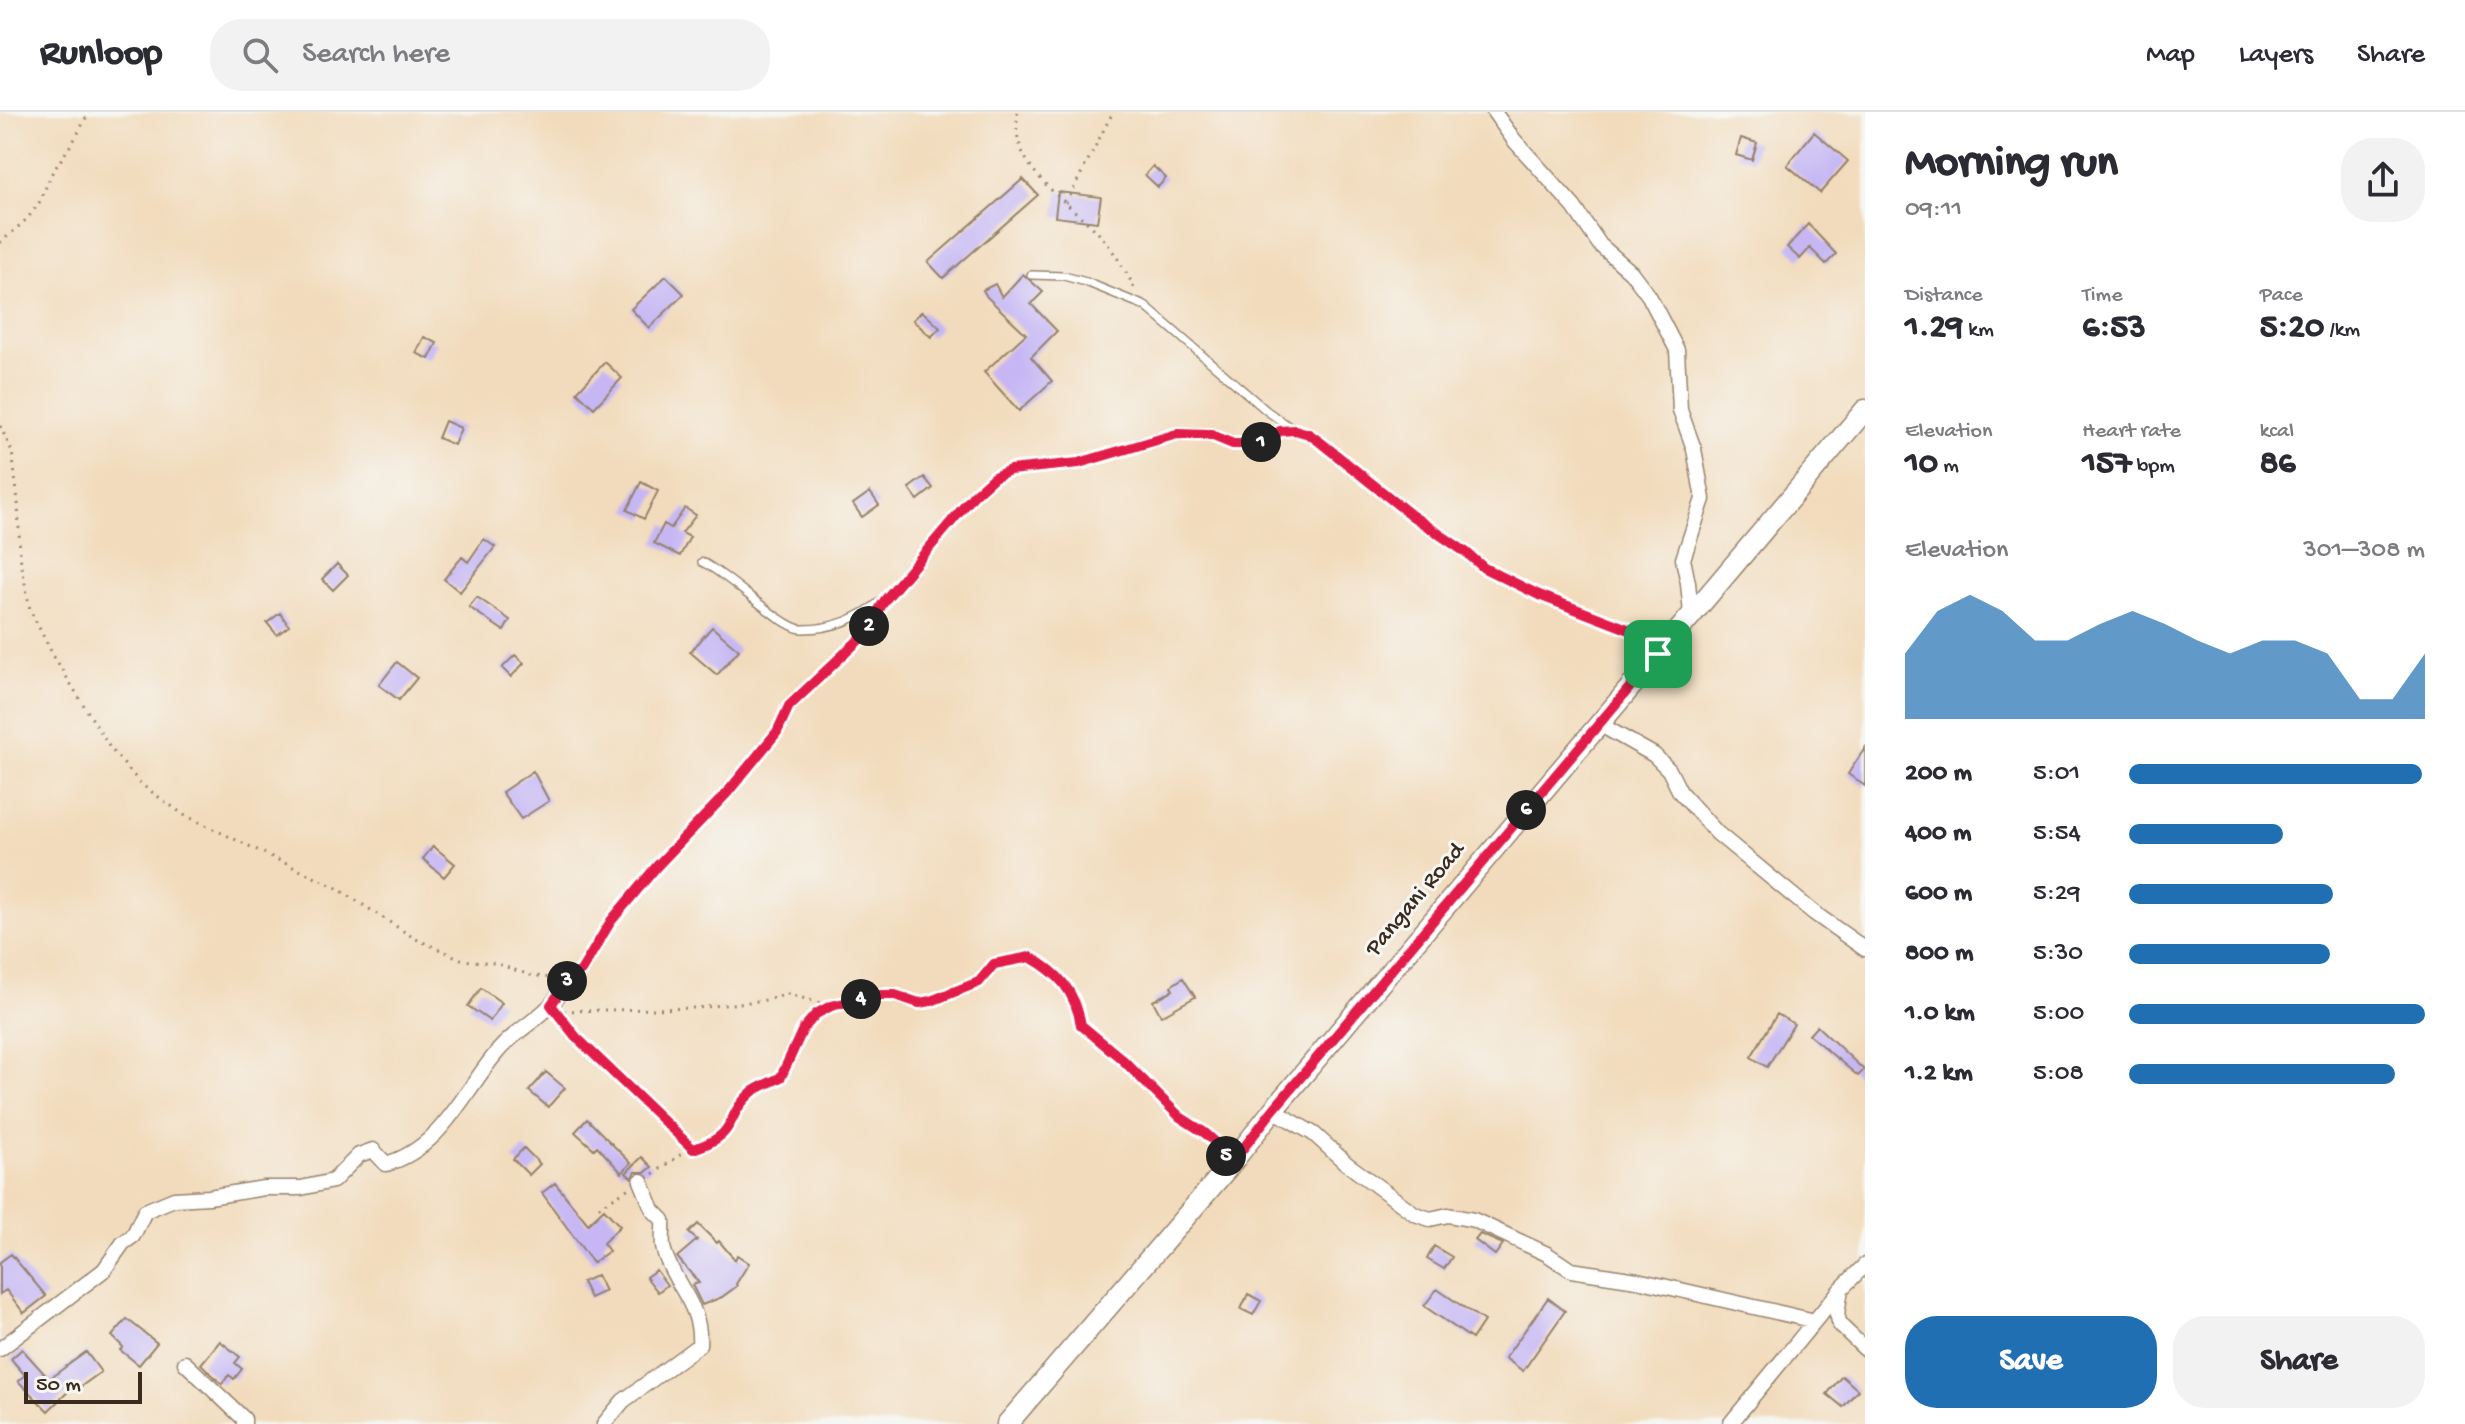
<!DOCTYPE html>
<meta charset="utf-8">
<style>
:root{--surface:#fff;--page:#f2f2f3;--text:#2b2b33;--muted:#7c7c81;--line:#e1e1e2;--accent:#1f6fb2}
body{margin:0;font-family:"Gochi Hand",sans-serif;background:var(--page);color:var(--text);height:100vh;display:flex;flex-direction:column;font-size:30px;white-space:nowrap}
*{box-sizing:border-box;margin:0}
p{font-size:26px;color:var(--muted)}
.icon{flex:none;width:44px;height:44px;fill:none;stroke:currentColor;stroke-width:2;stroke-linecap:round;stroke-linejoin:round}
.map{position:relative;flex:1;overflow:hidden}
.sheet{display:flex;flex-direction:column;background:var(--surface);width:600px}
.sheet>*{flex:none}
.scale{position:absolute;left:24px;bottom:20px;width:118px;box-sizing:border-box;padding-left:8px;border:4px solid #3b2a1e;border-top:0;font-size:22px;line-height:28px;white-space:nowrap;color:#3b2a1e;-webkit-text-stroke:6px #f6f6f2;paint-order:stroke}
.pin{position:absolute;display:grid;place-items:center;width:68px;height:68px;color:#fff;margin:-34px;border-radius:16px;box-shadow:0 4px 12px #0006}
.km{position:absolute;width:40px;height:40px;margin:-20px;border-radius:50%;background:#222;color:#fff;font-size:22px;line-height:40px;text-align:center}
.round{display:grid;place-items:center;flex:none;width:84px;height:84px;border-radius:32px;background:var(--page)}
.overview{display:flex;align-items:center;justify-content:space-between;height:136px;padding:0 40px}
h1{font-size:44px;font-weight:700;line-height:60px}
.stats{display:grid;grid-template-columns:repeat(3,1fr);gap:12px;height:136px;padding:8px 40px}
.stats div{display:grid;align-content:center}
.stats b{font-size:34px;font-weight:700}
.stats small{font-size:22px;font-weight:400}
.stats p{font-size:22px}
.chart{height:224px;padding:16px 40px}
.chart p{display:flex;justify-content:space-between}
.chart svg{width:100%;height:144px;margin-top:8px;fill:var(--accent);opacity:.7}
.action{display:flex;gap:16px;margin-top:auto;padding:16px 40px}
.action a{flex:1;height:92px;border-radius:32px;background:var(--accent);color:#fff;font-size:32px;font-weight:700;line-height:92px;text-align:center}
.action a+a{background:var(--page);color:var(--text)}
ul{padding:0 40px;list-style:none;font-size:26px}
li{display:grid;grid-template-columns:128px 96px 1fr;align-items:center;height:60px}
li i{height:20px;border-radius:10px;background:var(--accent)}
header{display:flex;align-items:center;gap:48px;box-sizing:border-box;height:112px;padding:0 40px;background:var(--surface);border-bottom:2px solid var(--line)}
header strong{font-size:38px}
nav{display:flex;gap:44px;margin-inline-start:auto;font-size:28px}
.search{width:560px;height:72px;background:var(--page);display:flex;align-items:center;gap:20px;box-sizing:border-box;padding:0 28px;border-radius:32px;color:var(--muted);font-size:30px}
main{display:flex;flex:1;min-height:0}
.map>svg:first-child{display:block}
.building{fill:#c6b7f4}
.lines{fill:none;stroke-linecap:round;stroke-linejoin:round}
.lane-casing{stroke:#96826d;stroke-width:10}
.street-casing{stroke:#96826d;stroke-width:17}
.secondary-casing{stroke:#96826d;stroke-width:23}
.path{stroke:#96826d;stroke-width:3;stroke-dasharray:2 6;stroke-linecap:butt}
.lane{stroke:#fff;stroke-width:7}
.street{stroke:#fff;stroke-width:14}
.secondary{stroke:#fff;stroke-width:20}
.route-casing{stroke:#fff;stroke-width:16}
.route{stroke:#e11d48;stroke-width:10}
.labels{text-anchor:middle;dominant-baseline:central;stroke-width:6;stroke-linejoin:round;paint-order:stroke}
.street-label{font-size:24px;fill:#3b2a1e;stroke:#f6f6f2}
</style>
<header>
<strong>Runloop</strong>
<div class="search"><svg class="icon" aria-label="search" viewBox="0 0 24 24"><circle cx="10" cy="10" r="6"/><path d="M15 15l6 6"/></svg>Search here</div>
<nav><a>Map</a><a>Layers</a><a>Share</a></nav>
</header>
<main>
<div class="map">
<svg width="1865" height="1312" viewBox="0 0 1865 1312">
<rect width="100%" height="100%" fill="#f6f6f2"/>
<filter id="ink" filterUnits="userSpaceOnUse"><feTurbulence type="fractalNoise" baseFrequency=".0125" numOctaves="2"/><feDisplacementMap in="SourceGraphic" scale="16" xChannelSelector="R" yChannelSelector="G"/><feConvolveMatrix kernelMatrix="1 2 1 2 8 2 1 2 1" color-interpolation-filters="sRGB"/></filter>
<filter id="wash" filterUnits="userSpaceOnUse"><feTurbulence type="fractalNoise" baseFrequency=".006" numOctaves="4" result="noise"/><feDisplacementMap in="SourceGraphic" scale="32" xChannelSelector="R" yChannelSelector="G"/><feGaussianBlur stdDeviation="1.8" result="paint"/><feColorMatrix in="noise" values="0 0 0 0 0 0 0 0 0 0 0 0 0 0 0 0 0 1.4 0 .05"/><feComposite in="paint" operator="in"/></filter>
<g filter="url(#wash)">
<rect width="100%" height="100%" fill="#f2dbbc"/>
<g id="blocks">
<path class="building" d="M1814,20L1848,49L1820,81L1787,53Z
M1741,26L1757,31L1752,48L1736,43Z
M1153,54L1166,66L1158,75L1145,63Z
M1023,67L1038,83L943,166L928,150Z
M1058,80L1101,85L1097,110L1055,105Z
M1808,112L1836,142L1826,152L1810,136L1800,147L1787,135Z
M1023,162L1043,180L1031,192L1057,219L1031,245L1052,269L1019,299L984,260L1026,222L987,185L983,178L995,172L1002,185Z
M666,164L684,182L649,216L631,197Z
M922,199L940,216L931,225L913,208Z
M424,225L437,231L429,247L416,241Z
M605,250L622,266L594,296L577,280Z
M445,309L461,316L454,333L438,326Z
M924,365L933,376L918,388L909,376Z
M641,370L658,379L644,407L627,398Z
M870,380L879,393L862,405L853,392Z
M685,396L696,403L682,421L690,425L680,444L654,431L664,412L671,416Z
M484,427L495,435L460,480L444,467L462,445L468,450Z
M337,452L348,463L333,478L322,467Z
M477,485L510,508L504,519L469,495Z
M280,501L289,514L277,523L267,511Z
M712,515L739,538L717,563L690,540Z
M515,543L524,551L511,565L502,556Z
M397,550L417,566L399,588L379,573Z
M1865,636V674L1848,662Z
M533,659L549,689L521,707L502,680Z
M433,734L455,752L444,765L423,747Z
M1183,866L1195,885L1161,904L1153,889L1173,878L1171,874Z
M481,876L502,891L490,909L468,894Z
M1777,902L1794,912L1767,955L1751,945Z
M1817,914L1864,958L1858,964L1809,923Z
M546,960L565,976L548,995L529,979Z
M587,1007L631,1051L622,1061L597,1034L594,1037L575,1020Z
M524,1036L540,1052L529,1063L513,1047Z
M642,1045L652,1055L646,1060H636L632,1066L626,1061Z
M555,1071L588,1112L604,1097L620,1114L603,1131L609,1139L593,1151L542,1081Z
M698,1112L717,1131L719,1129L735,1148L737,1143L749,1151L736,1172L737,1174L722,1185L702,1193L692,1173L699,1171L677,1145L697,1128L689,1121Z
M1480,1122L1503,1132L1495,1143L1475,1128Z
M1434,1134L1452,1145L1444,1157L1427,1147Z
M11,1142L46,1184L24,1201L6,1178L0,1182V1150Z
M656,1158L667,1173L658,1180L646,1165Z
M597,1163L605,1179L590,1186L582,1170Z
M1437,1177L1484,1209L1472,1227L1424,1194Z
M1248,1182L1261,1189L1253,1203L1241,1197Z
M1548,1186L1565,1199L1523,1259L1505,1246Z
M127,1207L157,1231L139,1253L120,1238L123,1235L112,1224Z
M220,1229L240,1245L235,1251L242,1257L234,1267L229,1263L222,1272L201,1252Z
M22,1237L49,1267L86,1240L101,1260L80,1275L77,1271L48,1299L18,1269L25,1263L11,1247Z
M1842,1264L1858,1278L1843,1295L1827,1282Z"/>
</g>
</g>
<g filter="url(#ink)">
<use href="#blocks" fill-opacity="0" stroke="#96826d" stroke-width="2"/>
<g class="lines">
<defs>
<path id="lane" d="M1031,163L1064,164L1086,170L1145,194L1267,299L1293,317
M702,450C727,461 783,517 802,517C876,518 915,455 957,404C968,391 980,374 994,364C1010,354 1030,356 1048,355C1093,352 1133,329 1177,322C1188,321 1202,320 1213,324C1221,326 1228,331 1236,332C1276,337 1277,300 1320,330L1411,403L1467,441L1484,456L1539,483L1643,523L1657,540"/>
<path id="street" d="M1494,0L1514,28L1574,95L1600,133L1631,160L1649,184L1677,238L1680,298L1694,337L1703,387L1683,447L1688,471L1691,502
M1599,612L1654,643L1669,658L1680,680L1717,721L1814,801L1865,837
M1273,998L1314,1022L1347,1052L1415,1102L1430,1107L1448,1103L1474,1108L1547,1142L1571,1158L1637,1168L1815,1209
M1865,1153L1841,1177L1837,1202L1840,1213L1865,1237
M0,1237L104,1158L123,1131L133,1124L145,1099L174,1087L209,1085L264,1076H301L333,1069L359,1043L373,1038L386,1052C442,1036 463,980 498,939C513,921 534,910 550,894C557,887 562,876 568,868
M185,1251L244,1307V1312
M604,1312L623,1289L699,1233C702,1192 674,1174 664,1139C661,1131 664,1117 663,1108L653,1098L641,1069
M1730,1312L1841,1177"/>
<path id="secondary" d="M1007,1312L1231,1052L1273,998L1865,298"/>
</defs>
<use href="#lane" class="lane-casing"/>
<use href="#street" class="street-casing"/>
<use href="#secondary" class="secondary-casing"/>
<path class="path" d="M1018,0C1007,56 1068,88 1101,124C1114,139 1126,159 1135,177
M1066,91L1113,0
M0,131L27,107L39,91L52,61L76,25L89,0
M0,314L12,339L18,389L20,444L30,498L53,543L110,636L142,673L184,703L337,776L414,826L463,848L494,851L530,863L551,866
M580,860L611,809L657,754L727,681L777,620L789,594L862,525L873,508
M564,899L697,896L766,888L788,882L831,894L879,883H895L919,891L947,884L979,870L994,852L1030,845C1058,861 1075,880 1081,913L1123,948L1180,1005L1205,1021L1221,1035
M561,905L576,925L693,1037
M653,1062L683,1041L716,1028L729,1017L737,998L752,980L781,965L803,917L816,902L831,894
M599,1095L629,1076"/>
<use href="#lane" class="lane"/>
<use href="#street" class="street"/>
<use href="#secondary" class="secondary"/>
</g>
</g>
<g class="lines" filter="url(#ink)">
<defs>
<path id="route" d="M1295,318L1309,322L1320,330L1411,403L1467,441L1484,456L1539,483L1643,523L1658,542L1273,998L1231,1052L1221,1035L1205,1021L1180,1005L1123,948L1081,913C1075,879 1059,861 1030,845L994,852L979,870L931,889L919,891L895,883H879L831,894L816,902L803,917L781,965C772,970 760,974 752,980C723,1005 741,1022 693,1037L576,925L551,893L568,868L581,859L611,809L657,754L727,681L777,620L789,594L862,525L885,488L974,383L994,365L1010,358L1079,351L1177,322L1211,323L1233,332H1251L1267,329L1280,319Z"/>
</defs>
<use href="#route" class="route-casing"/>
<use href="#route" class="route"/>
</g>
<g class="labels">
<g class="street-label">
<text transform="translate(1416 788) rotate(-50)">Pangani Road</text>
</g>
</g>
</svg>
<div class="scale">50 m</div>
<div class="pin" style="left:1658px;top:542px;background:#1e9e55"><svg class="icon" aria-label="arrive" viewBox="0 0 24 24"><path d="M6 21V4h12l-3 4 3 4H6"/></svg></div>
<b class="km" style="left:1261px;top:330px">1</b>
<b class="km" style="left:869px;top:514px">2</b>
<b class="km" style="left:567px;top:869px">3</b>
<b class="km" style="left:861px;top:887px">4</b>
<b class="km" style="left:1226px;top:1044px">5</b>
<b class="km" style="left:1526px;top:698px">6</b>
</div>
<section class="sheet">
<div class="overview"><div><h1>Morning run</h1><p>09:11</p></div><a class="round"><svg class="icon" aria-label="share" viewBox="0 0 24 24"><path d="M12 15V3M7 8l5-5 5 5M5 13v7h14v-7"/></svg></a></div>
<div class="stats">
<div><p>Distance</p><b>1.29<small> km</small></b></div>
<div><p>Time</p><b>6:53</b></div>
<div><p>Pace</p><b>5:20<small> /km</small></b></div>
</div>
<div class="stats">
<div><p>Elevation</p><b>10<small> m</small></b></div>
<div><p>Heart rate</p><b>157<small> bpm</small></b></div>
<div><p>kcal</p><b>86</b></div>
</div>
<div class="chart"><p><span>Elevation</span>301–308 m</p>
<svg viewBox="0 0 160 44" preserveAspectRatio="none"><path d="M0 44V24L10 11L20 6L30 11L40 20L50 20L60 15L70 11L80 15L90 20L100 24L110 20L120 20L130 24L140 38L150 38L160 24V44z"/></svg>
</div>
<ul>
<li><b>200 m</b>5:01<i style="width:99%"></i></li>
<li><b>400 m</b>5:54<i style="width:52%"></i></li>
<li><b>600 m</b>5:29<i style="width:69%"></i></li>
<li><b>800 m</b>5:30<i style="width:68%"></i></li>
<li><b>1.0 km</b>5:00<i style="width:100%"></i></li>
<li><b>1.2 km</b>5:08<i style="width:90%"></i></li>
</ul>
<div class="action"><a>Save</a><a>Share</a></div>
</section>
</main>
